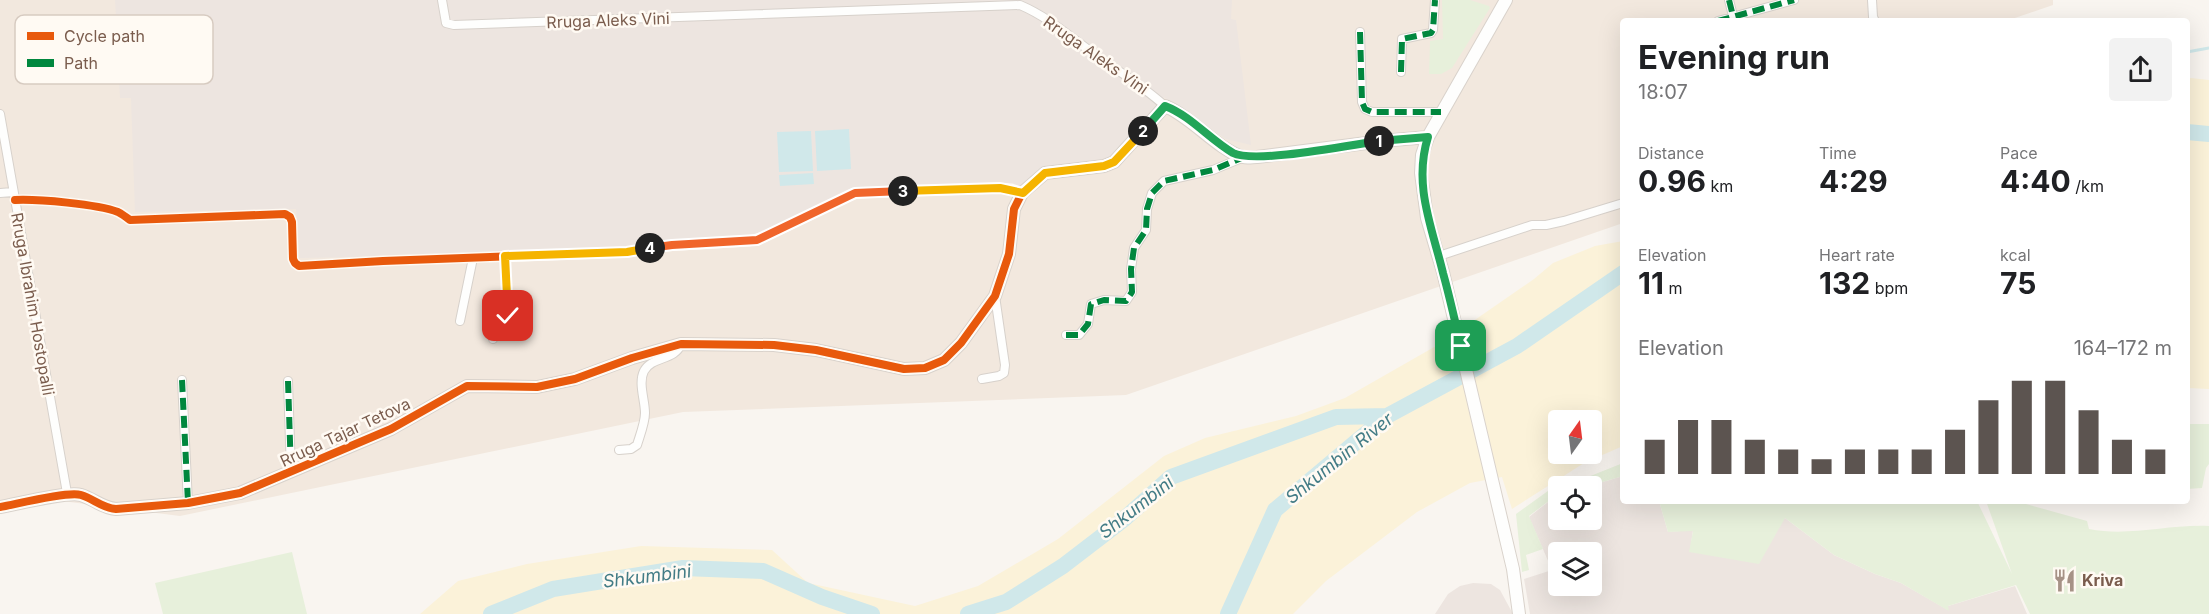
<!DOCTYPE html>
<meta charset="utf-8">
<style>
:root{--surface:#fff;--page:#f2f2f2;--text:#202124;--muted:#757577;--accent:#5c5450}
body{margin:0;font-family:Inter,sans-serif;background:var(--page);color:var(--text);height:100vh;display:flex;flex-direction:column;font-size:22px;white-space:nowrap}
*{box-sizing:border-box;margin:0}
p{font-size:20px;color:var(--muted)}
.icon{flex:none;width:33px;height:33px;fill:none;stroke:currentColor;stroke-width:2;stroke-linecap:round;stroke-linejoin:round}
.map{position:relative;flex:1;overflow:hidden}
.drawer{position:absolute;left:1620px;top:18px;width:570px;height:486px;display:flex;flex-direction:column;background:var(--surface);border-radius:6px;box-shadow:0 6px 24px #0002}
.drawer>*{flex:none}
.needle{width:39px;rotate:14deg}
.buttons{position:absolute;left:1548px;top:410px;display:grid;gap:12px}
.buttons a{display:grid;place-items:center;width:54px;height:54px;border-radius:6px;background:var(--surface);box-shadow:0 6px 24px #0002;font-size:30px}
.pin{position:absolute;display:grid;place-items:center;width:51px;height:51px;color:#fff;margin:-26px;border-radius:12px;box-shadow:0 3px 9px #0006}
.km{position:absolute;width:30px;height:30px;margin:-15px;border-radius:50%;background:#222;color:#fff;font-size:16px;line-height:30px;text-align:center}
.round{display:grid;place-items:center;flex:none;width:63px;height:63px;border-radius:6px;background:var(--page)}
.overview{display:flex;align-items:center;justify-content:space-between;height:102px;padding:0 18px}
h1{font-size:33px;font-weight:700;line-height:45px}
.metrics{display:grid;grid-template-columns:repeat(3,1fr);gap:9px;height:102px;padding:6px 18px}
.metrics div{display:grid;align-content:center}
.metrics b{font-size:30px;font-weight:700}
.metrics small{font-size:16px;font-weight:400}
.metrics p{font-size:16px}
.chart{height:168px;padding:12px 18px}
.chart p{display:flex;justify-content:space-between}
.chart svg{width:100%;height:108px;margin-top:6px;stroke:var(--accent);stroke-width:6}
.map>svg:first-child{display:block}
.residential{fill:#f2e8de}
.industrial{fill:#ede5e0;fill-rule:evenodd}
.green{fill:#e7f0db}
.sand{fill:#fbf2d9;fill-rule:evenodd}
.water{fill:#d0e8ea}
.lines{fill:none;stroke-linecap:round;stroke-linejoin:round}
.stream{stroke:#d0e8ea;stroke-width:3}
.river{stroke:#d0e8ea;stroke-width:16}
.street-casing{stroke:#d7d1cb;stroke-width:10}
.secondary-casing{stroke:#d9d2cb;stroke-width:14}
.street{stroke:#fefefd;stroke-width:8}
.secondary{stroke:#fefefd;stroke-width:12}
.quiet{stroke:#00873e;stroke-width:6;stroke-dasharray:12 6;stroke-linecap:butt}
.cycleway-casing{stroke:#fffaf3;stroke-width:11}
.cycleway{stroke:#e8590c;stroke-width:8}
.split-1-casing{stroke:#fff;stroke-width:12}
.split-2-casing{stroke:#fff;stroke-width:12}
.split-3-casing{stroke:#fff;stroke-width:12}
.split-4-casing{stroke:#fff;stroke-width:12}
.split-5-casing{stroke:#fff;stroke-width:12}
.split-1{stroke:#22a559;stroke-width:8}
.split-2{stroke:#22a559;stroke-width:8}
.split-3{stroke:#f5b400;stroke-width:8}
.split-4{stroke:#f0652b;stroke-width:8}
.split-5{stroke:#f5b400;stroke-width:8}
.labels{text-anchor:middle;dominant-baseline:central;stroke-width:5;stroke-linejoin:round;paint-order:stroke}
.street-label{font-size:16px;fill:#7a5c4d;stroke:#fffaf3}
.poi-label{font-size:16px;font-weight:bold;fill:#7a5c4d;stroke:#fffaf3;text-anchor:start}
.water-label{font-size:18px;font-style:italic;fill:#437c86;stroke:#fffaf3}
.key{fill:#fffaf3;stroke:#d7cbc1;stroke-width:1.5}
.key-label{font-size:16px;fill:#7a5c4d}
</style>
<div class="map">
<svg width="2209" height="614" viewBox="0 0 2209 614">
<rect width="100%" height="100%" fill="#f9f5f0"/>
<path class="residential" d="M0,0H2053V5L2006,21H1623V223L1126,395L683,412L180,516L62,501L0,513Z"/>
<path class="industrial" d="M115,0H1232L1231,19L1236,20L1251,145L1226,139L1164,97L1112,161L1047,166L1025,187L857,192L759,239L632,245L631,251L300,258L296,209L135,212L131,98H120Z
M1623,476V501H1659L1668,532L1693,530L1690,552L1785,518L1834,555L1875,574L1901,583L1948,610V606L2015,586L2027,614H1530L1524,579L1552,570L1529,517L1558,494V519H1592V486H1589ZM1558,552H1592V585H1558Z
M1473,583L1491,584L1500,590L1513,614H1435L1448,594L1460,586Z"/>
<path class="green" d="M1442,0H1470L1489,6L1490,8L1452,68L1441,74H1429L1430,41L1443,39Z
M2187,424H2209V464L2206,468L2202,488L2187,489Z
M1623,463V476L1589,486H1558V494L1529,516L1543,549L1526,555L1529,570L1522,572L1516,514L1559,483L1583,479Z
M1659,501H1977L2012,574L1986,501H2015L2087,521L2089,529C2129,537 2169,524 2209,526V614H2030L2016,585L1948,606L1949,611L1901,583L1875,574L1834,555L1785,518L1759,564L1689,552L1693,531L1668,532Z
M292,552L307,614H163L155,583Z"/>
<path class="sand" d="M2191,78L2209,80V389L2187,388V79Z
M1623,241V446L1584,463L1512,509L1502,477L1470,483L1417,512L1326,581L1293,614H420L458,581L527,564L641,546L772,550L808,583L915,606L978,586L1058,539L1164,456L1205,438L1296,416L1345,398L1443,342L1534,279L1553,263L1595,246ZM1558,420H1592V453H1558Z"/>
<path class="water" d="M849,129L851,169L817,171L815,131Z
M811,131L813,171L779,172L777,132Z
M813,173L814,184L780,186L779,175Z"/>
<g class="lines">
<path class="stream" d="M2187,52L2209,48"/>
<path class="river" d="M2187,132L2209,134
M491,614L553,589L683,568L763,571L822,597L872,614
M968,614L1006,602L1063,566L1123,520L1171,477L1336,417L1387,416
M1228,614L1275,510L1387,416L1517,346L1623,273"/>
<defs>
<path id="street" d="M442,0L446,23L454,25L1020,5C1046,16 1067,34 1090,51C1115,69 1142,85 1165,106
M1729,0L1733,16
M1872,0L1873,17L1875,21
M1718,21L1794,0
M1360,32L1362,102L1365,109L1372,112H1441
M1401,72L1402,39L1431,33L1433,30L1435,0
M0,114L67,493
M0,193L13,192
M15,200C38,199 97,204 118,212C122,214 126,217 130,220L285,214L290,217L292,222L293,259L295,263L299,266L383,261L627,252L664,246L749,241L764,237L855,193L1000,188L1012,189L1022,193
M1439,256L1532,225H1546L1564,221L1623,203
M460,321L473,258
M1066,335H1079L1088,324L1091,304L1104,300L1126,301L1132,292L1131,269L1134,248L1146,230L1147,209L1152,193L1164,181L1213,170L1244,157
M493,339L494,321H505L507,319L505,256
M982,379L999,376L1004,373L1005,365L995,296
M182,380L188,503
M288,381L291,472
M619,450L631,449L637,445C640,435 645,423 645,413C645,400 638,383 644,371C652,356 675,361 681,344"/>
<path id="secondary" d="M1506,0L1428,137L1422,155L1421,173L1427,218L1443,272L1513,569L1519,614
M0,507C17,504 68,491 81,495C94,499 102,508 116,509L188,503L240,493L391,429L467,386L537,387L575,379L632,358L681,344L774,345L816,350L904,369L925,368L944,360L961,343L995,296L1009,254L1014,209L1022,193L1045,173L1104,166L1114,162L1165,106C1192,117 1218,150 1243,157C1247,158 1253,157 1257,157L1382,141L1428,137"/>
</defs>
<use href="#street" class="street-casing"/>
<use href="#secondary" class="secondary-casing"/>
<use href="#street" class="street"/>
<use href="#secondary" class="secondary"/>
<path class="quiet" d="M1729,0L1733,16
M1718,21L1794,0
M1360,32L1362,102L1365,109L1372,112H1441
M1401,72L1402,39L1431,33L1433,30L1435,0
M1066,335H1079L1088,324L1091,304L1104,300L1126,301L1132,292L1131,269L1134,248L1146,230L1147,209L1152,193L1164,181L1213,170L1244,157
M493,339L494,321H505L507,319L505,256
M182,380L188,503
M288,381L291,472"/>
<defs>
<path id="cycleway" d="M15,200C38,199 97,204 118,212C122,214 126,217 130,220L285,214L290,217L292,222L293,259L295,263L299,266L383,261L627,252L664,246L749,241L764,237L855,193L1000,188L1012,189L1022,193
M0,507C17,504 68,491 81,495C94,499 102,508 116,509L188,503L240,493L391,429L467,386L537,387L575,379L632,358L681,344L774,345L816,350L904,369L925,368L944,360L961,343L995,296L1009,254L1014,209L1022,193L1045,173L1104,166L1114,162L1165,106"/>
</defs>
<use href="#cycleway" class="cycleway-casing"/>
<use href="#cycleway" class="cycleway"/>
</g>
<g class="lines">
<defs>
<path id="split-1" d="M1379,141L1428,137C1413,185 1432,227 1443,273C1450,298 1455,322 1461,346"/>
<path id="split-2" d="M1143,131L1165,106C1191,116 1209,139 1233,153C1255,164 1350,145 1379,141"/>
<path id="split-3" d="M903,191L1000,188L1023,193L1045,173L1104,166L1114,162L1143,131"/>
<path id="split-4" d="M650,248L672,245L757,240L855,193L903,191"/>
<path id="split-5" d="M508,316L505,256L627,252L650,248"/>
</defs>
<use href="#split-1" class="split-1-casing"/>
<use href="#split-2" class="split-2-casing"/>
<use href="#split-3" class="split-3-casing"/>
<use href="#split-4" class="split-4-casing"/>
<use href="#split-5" class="split-5-casing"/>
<use href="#split-1" class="split-1"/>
<use href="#split-2" class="split-2"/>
<use href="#split-3" class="split-3"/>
<use href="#split-4" class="split-4"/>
<use href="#split-5" class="split-5"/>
</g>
<defs>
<symbol id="restaurant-bare" viewBox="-9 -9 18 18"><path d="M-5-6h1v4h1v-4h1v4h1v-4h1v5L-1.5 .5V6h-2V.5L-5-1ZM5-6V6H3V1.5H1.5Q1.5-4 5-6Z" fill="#a69286" stroke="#fffaf3" stroke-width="2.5" paint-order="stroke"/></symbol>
</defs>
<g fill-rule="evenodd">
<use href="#restaurant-bare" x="2048" y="564" width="33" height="33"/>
</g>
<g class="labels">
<g class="street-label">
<text transform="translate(608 20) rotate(-2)">Rruga Aleks Vini</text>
<text transform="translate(1096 55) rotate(35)">Rruga Aleks Vini</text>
<text transform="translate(33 304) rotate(80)">Rruga Ibrahim Hostopalli</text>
<text transform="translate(345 432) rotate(-25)">Rruga Tajar Tetova</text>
</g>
<g class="poi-label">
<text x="2082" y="580">Kriva</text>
</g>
<g class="water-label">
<text transform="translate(1339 458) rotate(-39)">Shkumbin River</text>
<text transform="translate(1136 507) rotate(-38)">Shkumbini</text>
<text transform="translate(647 576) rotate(-7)">Shkumbini</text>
</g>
</g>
<rect x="15" y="15" width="198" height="69" rx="9" class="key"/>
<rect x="27" y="32" width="27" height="8" fill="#e8590c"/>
<rect x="27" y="59" width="27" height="8" fill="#00873e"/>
<g class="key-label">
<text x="64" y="42">Cycle path</text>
<text x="64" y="69">Path</text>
</g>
</svg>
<div class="buttons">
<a><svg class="needle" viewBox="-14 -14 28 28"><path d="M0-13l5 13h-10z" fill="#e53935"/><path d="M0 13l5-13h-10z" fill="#757577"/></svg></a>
<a><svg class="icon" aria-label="locate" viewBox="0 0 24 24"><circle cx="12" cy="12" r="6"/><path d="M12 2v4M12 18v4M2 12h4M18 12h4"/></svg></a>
<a><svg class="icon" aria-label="layers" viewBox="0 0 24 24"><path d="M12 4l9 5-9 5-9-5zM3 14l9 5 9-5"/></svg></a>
</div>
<div class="pin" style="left:1461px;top:346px;background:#1e9e55"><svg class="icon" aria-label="arrive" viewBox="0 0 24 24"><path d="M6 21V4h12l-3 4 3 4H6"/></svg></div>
<div class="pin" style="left:508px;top:316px;background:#d93025"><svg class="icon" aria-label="check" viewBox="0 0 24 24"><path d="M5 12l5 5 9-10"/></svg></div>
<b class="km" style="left:1379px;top:141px">1</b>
<b class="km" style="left:1143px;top:131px">2</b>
<b class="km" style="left:903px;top:191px">3</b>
<b class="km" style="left:650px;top:248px">4</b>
<section class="drawer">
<div class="overview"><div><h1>Evening run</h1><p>18:07</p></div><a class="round"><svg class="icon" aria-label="share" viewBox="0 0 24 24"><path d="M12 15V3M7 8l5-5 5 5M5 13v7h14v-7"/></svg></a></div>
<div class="metrics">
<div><p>Distance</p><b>0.96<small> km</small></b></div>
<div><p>Time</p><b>4:29</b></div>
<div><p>Pace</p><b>4:40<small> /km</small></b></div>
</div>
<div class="metrics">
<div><p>Elevation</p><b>11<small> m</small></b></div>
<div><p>Heart rate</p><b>132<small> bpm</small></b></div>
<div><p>kcal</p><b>75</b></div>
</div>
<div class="chart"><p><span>Elevation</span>164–172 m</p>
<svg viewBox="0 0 160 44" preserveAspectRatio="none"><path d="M5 44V30M15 44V22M25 44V22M35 44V30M45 44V34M55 44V38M65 44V34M75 44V34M85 44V34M95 44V26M105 44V14M115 44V6M125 44V6M135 44V18M145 44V30M155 44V34"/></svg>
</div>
</section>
</div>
